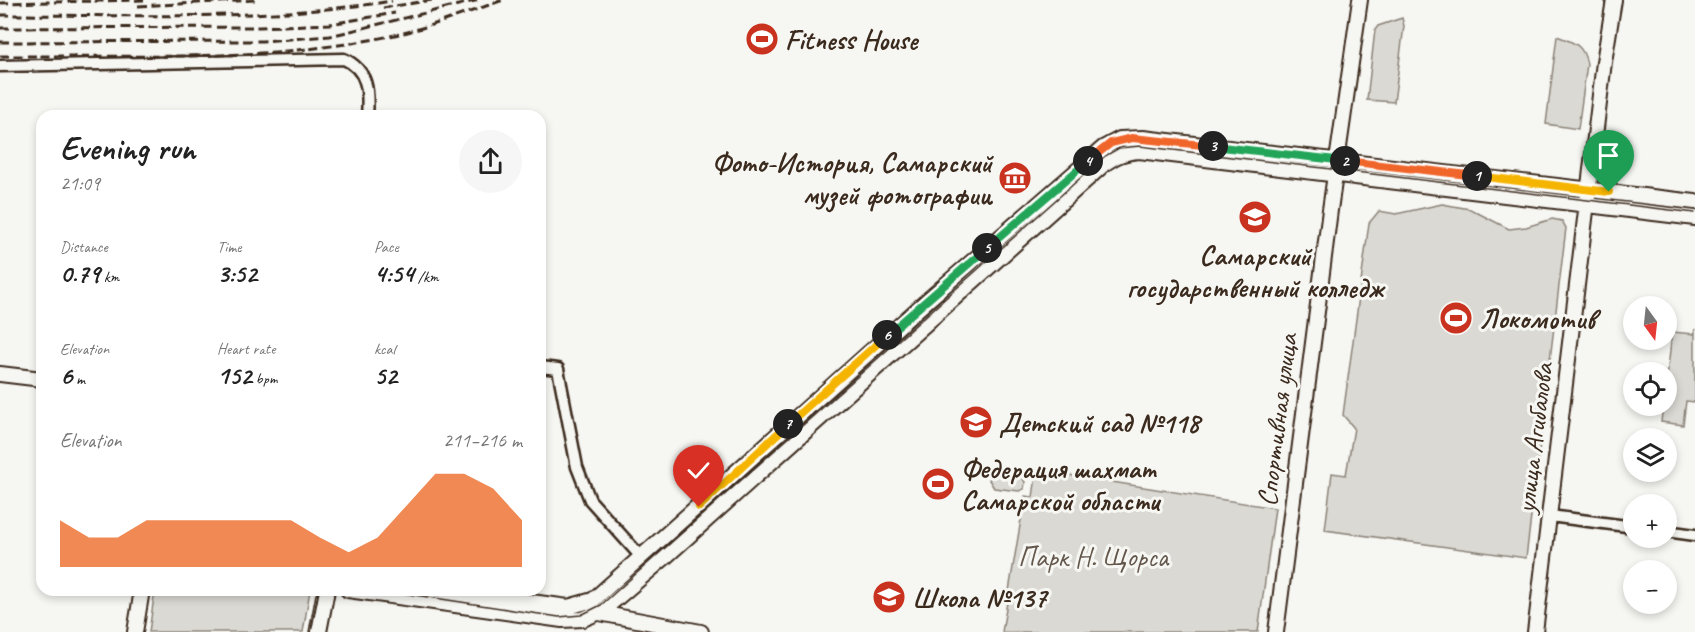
<!DOCTYPE html>
<meta charset="utf-8">
<style>
:root{--surface:#fff;--page:#f6f6f6;--text:#222;--muted:#767676;--accent:#ea580c}
body{margin:0;font-family:Caveat,sans-serif;background:var(--page);color:var(--text);height:100vh;display:flex;flex-direction:column;font-size:22px;white-space:nowrap}
*{box-sizing:border-box;margin:0}
p{font-size:20px;color:var(--muted)}
.icon{flex:none;width:33px;height:33px;fill:none;stroke:currentColor;stroke-width:2;stroke-linecap:round;stroke-linejoin:round}
.map{position:relative;flex:1;overflow:hidden}
.sheet{position:absolute;left:36px;top:110px;width:510px;height:486px;display:flex;flex-direction:column;background:var(--surface);border-radius:18px;box-shadow:0 3px 9px #0003}
.sheet>*{flex:none}
.needle{width:39px;rotate:165deg}
.buttons{position:absolute;left:1623px;top:296px;display:grid;gap:12px}
.buttons a{display:grid;place-items:center;width:54px;height:54px;border-radius:50%;background:var(--surface);box-shadow:0 3px 9px #0003;font-size:30px}
.pin{position:absolute;display:grid;place-items:center;width:51px;height:51px;color:#fff;margin:-62px -26px;border-radius:50% 50% 50% 0;rotate:-45deg;box-shadow:0 0 6px #0007}
.pin .icon{rotate:45deg}
.km{position:absolute;width:30px;height:30px;margin:-15px;border-radius:50%;background:#222;color:#fff;font-size:16px;line-height:30px;text-align:center}
.round{display:grid;place-items:center;flex:none;width:63px;height:63px;border-radius:32px;background:var(--page)}
.headline{display:flex;align-items:center;justify-content:space-between;height:102px;padding:0 24px}
h1{font-size:33px;font-weight:700;line-height:45px}
.metrics{display:grid;grid-template-columns:repeat(3,1fr);gap:9px;height:102px;padding:6px 24px}
.metrics div{display:grid;align-content:center}
.metrics b{font-size:26px;font-weight:700}
.metrics small{font-size:16px;font-weight:400}
.metrics p{font-size:16px}
.chart{height:168px;padding:12px 24px}
.chart p{display:flex;justify-content:space-between}
.chart svg{width:100%;height:108px;margin-top:6px;fill:var(--accent);opacity:.7}
.map>svg:first-child{display:block}
.green{fill:#dad9d3;stroke:#8a8278;stroke-width:1.5}
.lines{fill:none;stroke-linecap:round;stroke-linejoin:round}
.minor-casing{stroke:#3b2a1e;stroke-width:15}
.major-casing{stroke:#3b2a1e;stroke-width:18}
.minor{stroke:#f6f6f2;stroke-width:10}
.major{stroke:#f6f6f2;stroke-width:14}
.tram{stroke:#3b2a1e;stroke-width:1.5}
.rail{stroke:#3b2a1e;stroke-width:3;stroke-dasharray:9 4.5;stroke-linecap:butt}
.split-1-casing{stroke:#fff;stroke-width:12}
.split-2-casing{stroke:#fff;stroke-width:12}
.split-3-casing{stroke:#fff;stroke-width:12}
.split-4-casing{stroke:#fff;stroke-width:12}
.split-5-casing{stroke:#fff;stroke-width:12}
.split-6-casing{stroke:#fff;stroke-width:12}
.split-7-casing{stroke:#fff;stroke-width:12}
.split-8-casing{stroke:#fff;stroke-width:12}
.split-1{stroke:#f5b400;stroke-width:8}
.split-2{stroke:#f0652b;stroke-width:8}
.split-3{stroke:#22a559;stroke-width:8}
.split-4{stroke:#f0652b;stroke-width:8}
.split-5{stroke:#22a559;stroke-width:8}
.split-6{stroke:#22a559;stroke-width:8}
.split-7{stroke:#f5b400;stroke-width:8}
.split-8{stroke:#f5b400;stroke-width:8}
.labels{text-anchor:middle;dominant-baseline:central;stroke-width:6;stroke-linejoin:round;paint-order:stroke}
.poi-label{font-size:28px;font-weight:bold;fill:#3b2a1e;stroke:#f6f6f2;text-anchor:start}
.street-label{font-size:28px;fill:#3b2a1e;stroke:#f6f6f2}
.park-label{font-size:28px;fill:#63564b;stroke:#f6f6f2}
</style>
<div class="map">
<svg width="1695" height="632" viewBox="0 0 1695 632">
<rect width="100%" height="100%" fill="#f6f6f2"/>
<filter id="ink" filterUnits="userSpaceOnUse"><feTurbulence type="fractalNoise" baseFrequency=".0167" numOctaves="2"/><feDisplacementMap in="SourceGraphic" scale="12" xChannelSelector="R" yChannelSelector="G"/><feConvolveMatrix kernelMatrix="1 2 1 2 8 2 1 2 1" color-interpolation-filters="sRGB"/></filter>
<g filter="url(#ink)">
<path class="green" d="M1402,18L1404,26L1394,102L1367,100L1375,30L1378,26Z
M1557,36C1574,43 1583,44 1587,64L1578,129L1546,124Z
M1442,204L1470,209L1509,229L1526,227L1552,219L1562,221L1566,228L1526,558L1325,530L1332,473L1346,475L1354,428L1343,415L1369,223L1379,211L1396,214Z
M1695,329V402L1686,401L1683,425L1661,422L1663,405H1666L1667,378L1672,332L1694,334Z
M1037,470L1275,508L1258,632H1002L1025,496L1033,497Z
M996,473L1022,477L1025,482L1024,489L1019,491L994,488L989,480L991,476Z
M155,590H310L303,632H149Z"/>
<g class="lines">
<defs>
<path id="minor" d="M0,66L344,59C368,70 369,91 367,116
M540,367L558,369L577,467L590,500L642,558
M1550,516L1634,527
M1666,531L1695,535"/>
<path id="major" d="M0,374L42,379
M348,590L562,620L583,619L602,611L663,559L1103,165C1115,156 1124,152 1139,151L1695,218
M445,590L568,607L593,600L929,299L1103,148L1120,139L1143,138L1695,202
M594,612L701,632
M135,632L142,590
M319,632L327,590
M1276,632L1330,210L1360,0
M1535,632L1604,62L1614,0"/>
</defs>
<use href="#minor" class="minor-casing"/>
<use href="#major" class="major-casing"/>
<use href="#minor" class="minor"/>
<use href="#major" class="major"/>
<path class="tram" d="M382,590L559,617L581,615L601,605L1105,156L1119,148L1140,146L1695,213
M309,632L316,594L320,590"/>
<path class="rail" d="M0,3L147,0
M138,6L257,0
M383,8L432,0
M0,15C131,15 263,21 392,1
M0,28L260,27L330,24L395,13
M0,42L262,41L330,36L479,0
M0,56C130,55 262,63 390,36C429,28 466,13 503,0"/>
</g>
</g>
<g class="lines" filter="url(#ink)">
<defs>
<path id="split-1" d="M1477,176L1609,192"/>
<path id="split-2" d="M1345,161L1477,176"/>
<path id="split-3" d="M1213,146L1345,161"/>
<path id="split-4" d="M1088,161L1111,143L1132,138L1213,146"/>
<path id="split-5" d="M987,248L1088,161"/>
<path id="split-6" d="M887,335L987,248"/>
<path id="split-7" d="M788,424L887,335"/>
<path id="split-8" d="M699,507L788,424"/>
</defs>
<use href="#split-1" class="split-1-casing"/>
<use href="#split-2" class="split-2-casing"/>
<use href="#split-3" class="split-3-casing"/>
<use href="#split-4" class="split-4-casing"/>
<use href="#split-5" class="split-5-casing"/>
<use href="#split-6" class="split-6-casing"/>
<use href="#split-7" class="split-7-casing"/>
<use href="#split-8" class="split-8-casing"/>
<use href="#split-1" class="split-1"/>
<use href="#split-2" class="split-2"/>
<use href="#split-3" class="split-3"/>
<use href="#split-4" class="split-4"/>
<use href="#split-5" class="split-5"/>
<use href="#split-6" class="split-6"/>
<use href="#split-7" class="split-7"/>
<use href="#split-8" class="split-8"/>
</g>
<defs>
<symbol id="stadium-disc" viewBox="-11 -11 22 22"><circle r="9.5" fill="#c8321e" stroke="#f6f6f2"/><path d="M0-5a6.5 5 0 1 0 0 10a6.5 5 0 1 0 0-10ZM-3.5-1.8h7v3.6h-7Z" fill="#fff"/></symbol>
<symbol id="museum-disc" viewBox="-11 -11 22 22"><circle r="9.5" fill="#c8321e" stroke="#f6f6f2"/><path d="M0-6L6-3V-2H-6V-3ZM-5-1h2V3h-2ZM-1-1h2V3h-2ZM3-1h2V3H3ZM-6 4H6V6H-6Z" fill="#fff"/></symbol>
<symbol id="university-disc" viewBox="-11 -11 22 22"><circle r="9.5" fill="#c8321e" stroke="#f6f6f2"/><path d="M0-5L7-2L0 1L-7-2ZM-4 1L0 2.5L4 1V4Q0 6-4 4Z" fill="#fff"/></symbol>
<symbol id="school-disc" viewBox="-11 -11 22 22"><circle r="9.5" fill="#c8321e" stroke="#f6f6f2"/><path d="M0-5L7-2L0 1L-7-2ZM-4 1L0 2.5L4 1V4Q0 6-4 4Z" fill="#fff"/></symbol>
</defs>
<g fill-rule="evenodd">
<use href="#stadium-disc" x="743" y="20" width="38" height="38"/>
<use href="#museum-disc" x="996" y="159" width="38" height="38"/>
<use href="#university-disc" x="1236" y="198" width="38" height="38"/>
<use href="#stadium-disc" x="1437" y="299" width="38" height="38"/>
<use href="#school-disc" x="957" y="403" width="38" height="38"/>
<use href="#stadium-disc" x="919" y="465" width="38" height="38"/>
<use href="#school-disc" x="870" y="578" width="38" height="38"/>
</g>
<g class="labels">
<g class="poi-label">
<text x="785" y="39">Fitness House</text>
<text x="992" y="162" text-anchor="end">Фото-История, Самарский<tspan x="992" dy="32">музей фотографии</tspan></text>
<text x="1255" y="255" text-anchor="middle">Самарский<tspan x="1255" dy="32">государственный колледж</tspan></text>
<text x="1479" y="318">Локомотив</text>
<text x="999" y="422">Детский сад №118</text>
<text x="961" y="468">Федерация шахмат<tspan x="961" dy="32">Самарской области</tspan></text>
<text x="912" y="597">Школа №137</text>
</g>
<g class="street-label">
<text transform="translate(1277 420) rotate(-83)">Спортивная улица</text>
<text transform="translate(1534 438) rotate(-83)">улица Агибалова</text>
</g>
<g class="park-label">
<text x="1093" y="556">Парк Н. Щорса</text>
</g>
</g>
</svg>
<div class="buttons">
<a><svg class="needle" viewBox="-14 -14 28 28"><path d="M0-13l5 13h-10z" fill="#e53935"/><path d="M0 13l5-13h-10z" fill="#767676"/></svg></a>
<a><svg class="icon" aria-label="locate" viewBox="0 0 24 24"><circle cx="12" cy="12" r="6"/><path d="M12 2v4M12 18v4M2 12h4M18 12h4"/></svg></a>
<a><svg class="icon" aria-label="layers" viewBox="0 0 24 24"><path d="M12 4l9 5-9 5-9-5zM3 14l9 5 9-5"/></svg></a>
<a>+</a>
<a>−</a>
</div>
<div class="pin" style="left:1609px;top:192px;background:#1e9e55"><svg class="icon" aria-label="arrive" viewBox="0 0 24 24"><path d="M6 21V4h12l-3 4 3 4H6"/></svg></div>
<div class="pin" style="left:699px;top:507px;background:#d93025"><svg class="icon" aria-label="check" viewBox="0 0 24 24"><path d="M5 12l5 5 9-10"/></svg></div>
<b class="km" style="left:1477px;top:176px">1</b>
<b class="km" style="left:1345px;top:161px">2</b>
<b class="km" style="left:1213px;top:146px">3</b>
<b class="km" style="left:1088px;top:161px">4</b>
<b class="km" style="left:987px;top:248px">5</b>
<b class="km" style="left:887px;top:335px">6</b>
<b class="km" style="left:788px;top:424px">7</b>
<section class="sheet">
<div class="headline"><div><h1>Evening run</h1><p>21:09</p></div><a class="round"><svg class="icon" aria-label="share" viewBox="0 0 24 24"><path d="M12 15V3M7 8l5-5 5 5M5 13v7h14v-7"/></svg></a></div>
<div class="metrics">
<div><p>Distance</p><b>0.79<small> km</small></b></div>
<div><p>Time</p><b>3:52</b></div>
<div><p>Pace</p><b>4:54<small> /km</small></b></div>
</div>
<div class="metrics">
<div><p>Elevation</p><b>6<small> m</small></b></div>
<div><p>Heart rate</p><b>152<small> bpm</small></b></div>
<div><p>kcal</p><b>52</b></div>
</div>
<div class="chart"><p><span>Elevation</span>211–216 m</p>
<svg viewBox="0 0 160 44" preserveAspectRatio="none"><path d="M0 44V25L10 32L20 32L30 25L40 25L50 25L60 25L70 25L80 25L90 32L100 38L110 32L120 19L130 6L140 6L150 12L160 25V44z"/></svg>
</div>
</section>
</div>
